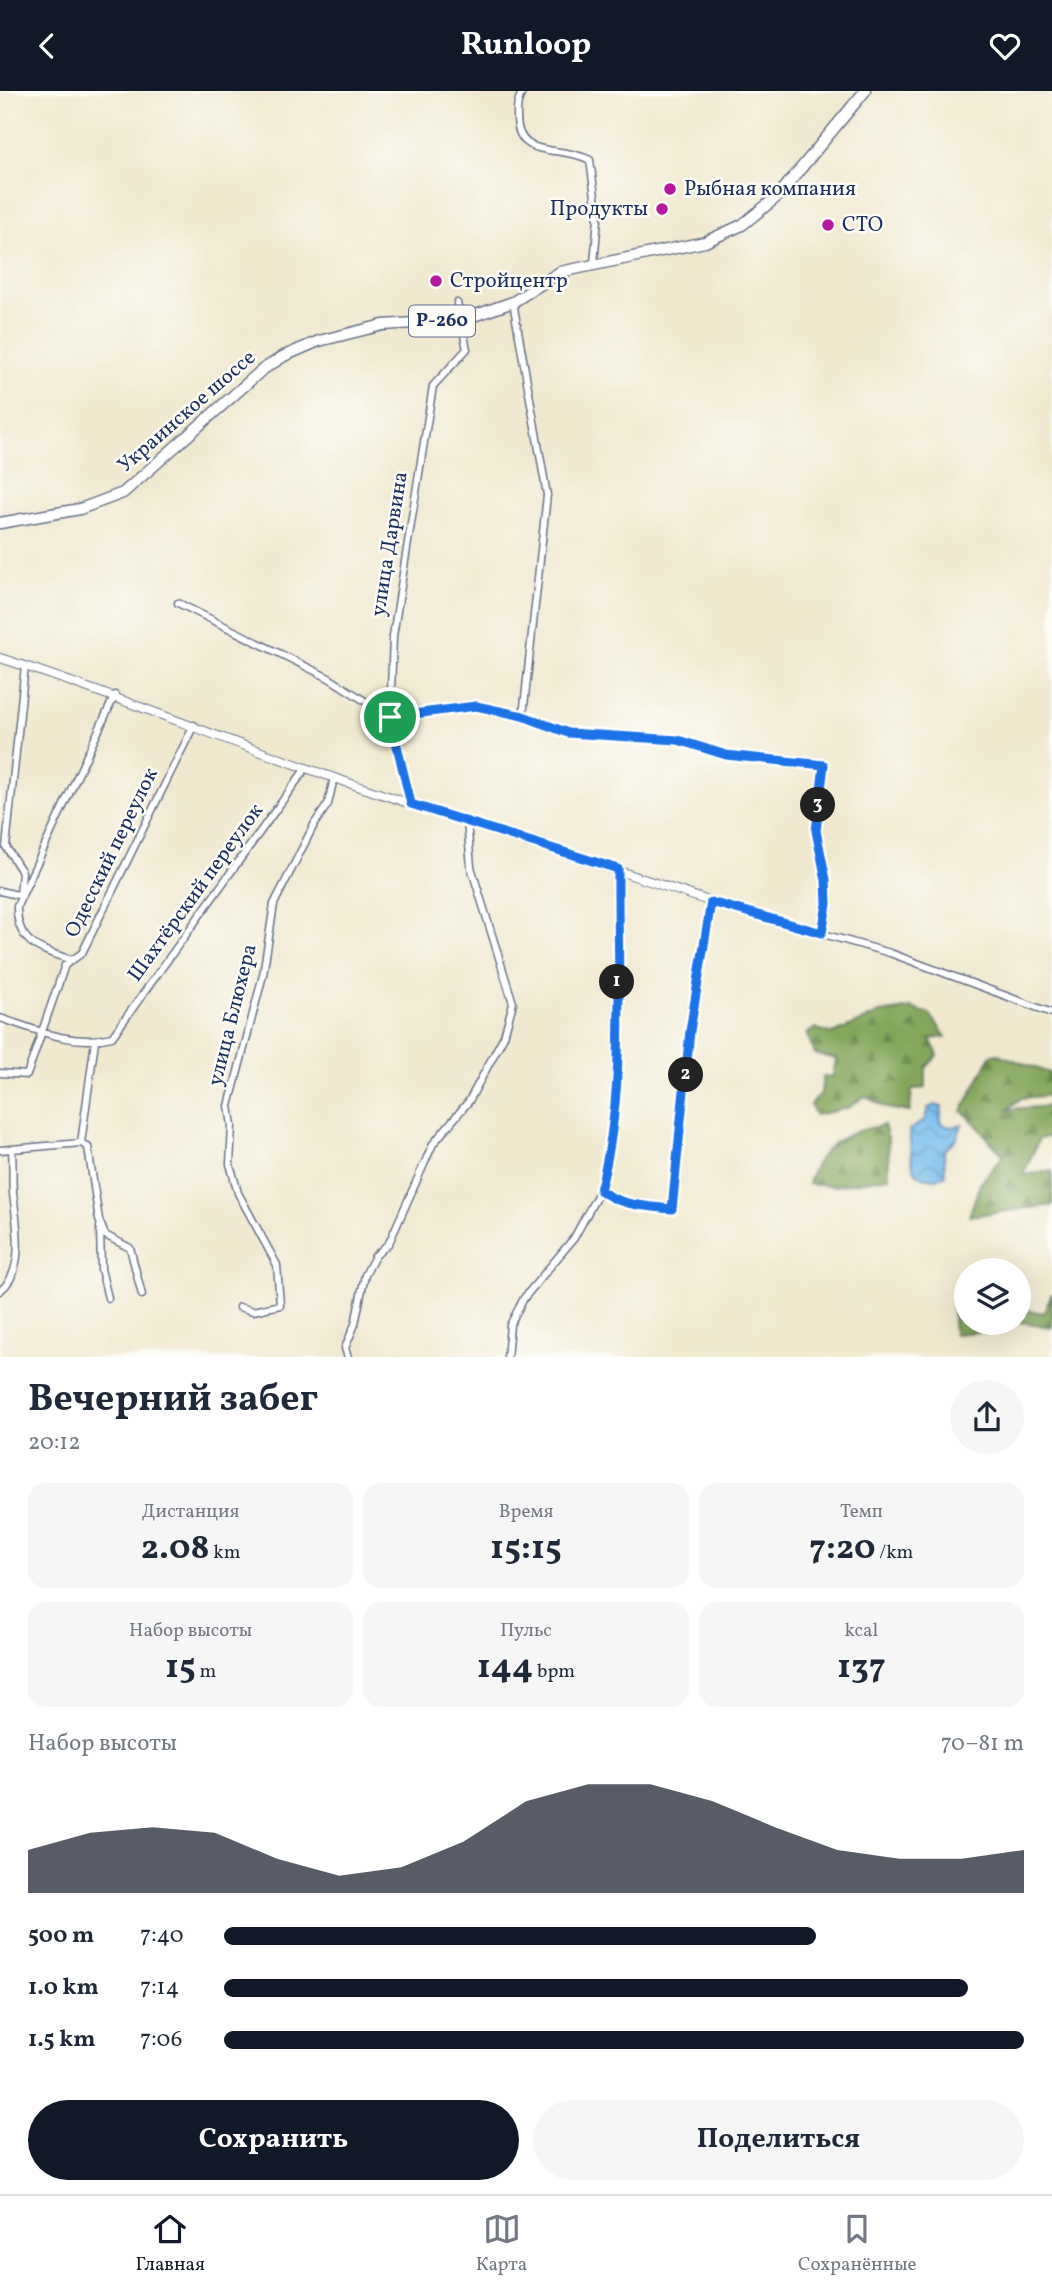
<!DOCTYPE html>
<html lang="ru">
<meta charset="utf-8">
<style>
:root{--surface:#fff;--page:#f6f6f7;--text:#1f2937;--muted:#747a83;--line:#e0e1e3;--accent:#111827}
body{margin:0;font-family:Vollkorn,serif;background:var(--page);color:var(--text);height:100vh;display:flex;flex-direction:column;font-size:26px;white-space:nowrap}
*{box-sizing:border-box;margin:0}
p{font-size:23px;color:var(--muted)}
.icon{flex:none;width:38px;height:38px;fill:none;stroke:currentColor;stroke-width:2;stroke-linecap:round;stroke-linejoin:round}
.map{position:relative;height:1266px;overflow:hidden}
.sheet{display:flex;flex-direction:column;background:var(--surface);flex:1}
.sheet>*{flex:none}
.buttons{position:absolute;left:954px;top:1167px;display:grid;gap:14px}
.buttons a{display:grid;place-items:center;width:77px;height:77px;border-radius:50%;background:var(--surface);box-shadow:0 7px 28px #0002;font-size:35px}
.pin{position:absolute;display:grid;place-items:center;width:60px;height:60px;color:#fff;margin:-30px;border:4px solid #fff;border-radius:50%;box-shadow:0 2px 7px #0007}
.km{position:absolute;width:35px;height:35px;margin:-18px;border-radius:50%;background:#222;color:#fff;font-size:19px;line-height:35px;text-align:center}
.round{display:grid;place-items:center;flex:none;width:74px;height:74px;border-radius:37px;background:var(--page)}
.head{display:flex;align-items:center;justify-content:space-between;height:119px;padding:0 28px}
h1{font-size:38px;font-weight:700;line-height:52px}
.metrics{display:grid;grid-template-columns:repeat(3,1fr);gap:10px;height:119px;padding:7px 28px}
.metrics div{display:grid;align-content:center;border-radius:18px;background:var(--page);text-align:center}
.metrics b{font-size:35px;font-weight:700}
.metrics small{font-size:19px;font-weight:400}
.metrics p{font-size:19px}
.chart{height:196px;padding:14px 28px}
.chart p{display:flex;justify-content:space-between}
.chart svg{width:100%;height:126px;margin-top:7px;fill:var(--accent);opacity:.7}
.primary-button{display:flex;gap:14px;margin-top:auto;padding:14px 28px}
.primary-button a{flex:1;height:80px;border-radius:42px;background:var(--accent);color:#fff;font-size:28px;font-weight:700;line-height:80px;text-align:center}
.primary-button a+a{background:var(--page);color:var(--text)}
ul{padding:0 28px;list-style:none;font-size:23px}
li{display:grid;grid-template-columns:112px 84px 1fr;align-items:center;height:52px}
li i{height:18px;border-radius:9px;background:var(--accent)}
header{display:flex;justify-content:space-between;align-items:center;height:91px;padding:0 28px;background:var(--accent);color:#fff;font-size:32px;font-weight:700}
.tabs{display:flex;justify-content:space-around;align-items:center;height:98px;border-top:2px solid var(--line);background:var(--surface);font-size:19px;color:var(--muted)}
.tabs a{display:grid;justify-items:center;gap:4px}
.tabs .on{color:var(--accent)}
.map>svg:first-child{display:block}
.forest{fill:url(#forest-firs);stroke:#506a5c;stroke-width:2}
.water{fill:url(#water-waves);stroke:#4876a5;stroke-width:2}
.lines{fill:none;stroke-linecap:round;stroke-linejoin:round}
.street-casing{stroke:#667086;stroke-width:9}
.secondary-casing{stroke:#667086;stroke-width:10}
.highway-casing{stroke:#667086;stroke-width:13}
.street{stroke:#fff;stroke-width:6}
.secondary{stroke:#fff;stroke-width:8}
.highway{stroke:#fff;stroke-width:10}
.route-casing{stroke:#fff;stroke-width:14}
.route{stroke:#1a73e8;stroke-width:9}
.poi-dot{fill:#b5179e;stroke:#fdfcf7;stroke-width:2.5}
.labels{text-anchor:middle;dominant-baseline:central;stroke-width:5;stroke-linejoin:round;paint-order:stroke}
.shield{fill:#fdfcf7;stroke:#5f6c8c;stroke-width:2}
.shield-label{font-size:19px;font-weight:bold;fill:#1b2f5e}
.poi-label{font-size:21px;fill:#1b2f5e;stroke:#fdfcf7;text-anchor:start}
.street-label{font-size:21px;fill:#1b2f5e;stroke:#fdfcf7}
</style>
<header><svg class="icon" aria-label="back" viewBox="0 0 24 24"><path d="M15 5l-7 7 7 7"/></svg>Runloop<svg class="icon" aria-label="heart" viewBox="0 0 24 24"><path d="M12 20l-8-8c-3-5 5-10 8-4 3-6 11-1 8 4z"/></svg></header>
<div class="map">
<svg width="1052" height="1267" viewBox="0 0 1052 1267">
<defs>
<pattern id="forest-firs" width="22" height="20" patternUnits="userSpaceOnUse" patternTransform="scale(1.75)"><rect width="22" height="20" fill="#84a65b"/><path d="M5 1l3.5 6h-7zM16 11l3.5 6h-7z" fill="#6b884e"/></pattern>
<pattern id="water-waves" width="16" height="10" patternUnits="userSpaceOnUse" patternTransform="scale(1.75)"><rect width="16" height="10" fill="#74bcec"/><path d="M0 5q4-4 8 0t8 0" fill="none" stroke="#5e99c2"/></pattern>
</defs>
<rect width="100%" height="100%" fill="#fdfcf7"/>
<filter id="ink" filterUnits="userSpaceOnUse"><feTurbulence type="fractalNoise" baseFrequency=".0143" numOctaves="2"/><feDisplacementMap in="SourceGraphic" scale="14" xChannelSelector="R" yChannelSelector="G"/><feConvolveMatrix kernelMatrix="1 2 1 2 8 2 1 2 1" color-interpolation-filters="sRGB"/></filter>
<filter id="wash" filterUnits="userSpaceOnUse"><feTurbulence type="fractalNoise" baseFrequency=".00686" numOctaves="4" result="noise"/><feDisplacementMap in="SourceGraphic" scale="28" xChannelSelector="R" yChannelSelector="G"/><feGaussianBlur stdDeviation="1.57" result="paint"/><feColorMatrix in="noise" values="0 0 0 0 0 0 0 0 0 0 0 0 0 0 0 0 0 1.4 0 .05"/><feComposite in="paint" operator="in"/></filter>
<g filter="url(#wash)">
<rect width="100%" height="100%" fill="#f0e9d0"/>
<path class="forest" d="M911,917L930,923L946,946L930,948L938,964L926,977V997L912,998L910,1021L887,1017L865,1005L848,1017L815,1024L811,1014L821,1002L823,986L833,985L836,968L815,963L807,943L815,937L833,943L880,922Z
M998,963L1052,983V1004L1022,1007L1007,1018L1052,1015V1045L1039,1048L1023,1084L1052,1080V1114L969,1125L980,1093L1004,1064C987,1050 979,1033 962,1020L991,964Z
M884,1034L888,1048L889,1086L835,1095L808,1093C820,1053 845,1041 884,1034Z
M1052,1202V1236L1019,1231V1218L1044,1222Z
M966,1215V1232H1006L994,1240L954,1243L952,1217Z"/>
<path class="water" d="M935,1014L942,1016L940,1032L949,1036L962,1034L957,1047L944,1060L945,1085C904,1096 913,1064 909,1039L924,1030L928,1017Z"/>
</g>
<g filter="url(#ink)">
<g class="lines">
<defs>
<path id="street" d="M523,0C517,10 517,15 517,26C517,70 560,53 590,69L598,128L594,172
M513,211L547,404L523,625
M178,512L329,587L390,626L476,615L523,625L568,642L678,649L726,665L824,674L816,740L826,789L827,813L822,842
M411,713L390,626L393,545L433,295L467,258L457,212
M0,800L22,805
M20,804L22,781L6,756L25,575
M72,869C41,859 16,853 17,815L115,604
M0,927C37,939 73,956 112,946L306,677
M0,982L27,984L65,874L82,862L194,634
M81,1052L88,1056L99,1129L105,1144L130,1157L142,1204
M81,1052L95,950
M0,1059L81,1052
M600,1099C620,1115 647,1115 672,1119L690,940L711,811L890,862L1052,922
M100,1136L101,1178L108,1207
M0,1200C27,1179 16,1131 13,1102C12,1087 13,1072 12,1058
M239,1216L253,1220L280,1214L277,1174L238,1102L230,1073L232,1035L229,1015L263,884L274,813L315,732L328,713L334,687
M348,1267L345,1257L355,1233L365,1184L375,1165L389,1152L433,1053L469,1010L504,945L513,912L471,776L467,730
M507,1267L510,1234L524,1207L574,1147L600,1099L606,1076L612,1048L617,955L618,778"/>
<path id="secondary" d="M0,567C105,600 205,642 309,678C442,726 577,764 711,811"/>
<path id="highway" d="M0,432L80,418L123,402L262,279L284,265L319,250L383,234L462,229L513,211L560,181L705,151L742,134L778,105L865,0"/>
</defs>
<use href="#street" class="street-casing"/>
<use href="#secondary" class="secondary-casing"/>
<use href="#highway" class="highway-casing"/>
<use href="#street" class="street"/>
<use href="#secondary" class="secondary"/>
<use href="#highway" class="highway"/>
</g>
</g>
<g class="lines" filter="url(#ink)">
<defs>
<path id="route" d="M476,615L523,625L568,642L678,649L726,664L824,674L816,740L826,789L827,813L822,842L711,811L690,940L672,1118C647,1115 620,1115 600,1099C627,1003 617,878 618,778L411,713L390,626Z"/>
</defs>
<use href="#route" class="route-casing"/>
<use href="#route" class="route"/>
</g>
<g class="poi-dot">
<circle cx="670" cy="98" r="7"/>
<circle cx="662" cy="118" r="7"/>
<circle cx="828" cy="134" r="7"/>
<circle cx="436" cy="190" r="7"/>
</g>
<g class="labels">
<rect class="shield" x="409" y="214.5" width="66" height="31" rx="5"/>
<g class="shield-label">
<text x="442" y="230">Р-260</text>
</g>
<g class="poi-label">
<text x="684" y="98">Рыбная компания</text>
<text x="648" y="118" text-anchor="end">Продукты</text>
<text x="842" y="134">СТО</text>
<text x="450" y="190">Стройцентр</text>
</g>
<g class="street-label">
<text transform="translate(187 321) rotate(-41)">Украинское шоссе</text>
<text transform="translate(390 453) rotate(-81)">улица Дарвина</text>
<text transform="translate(112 762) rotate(-64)">Одесский переулок</text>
<text transform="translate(196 802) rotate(-54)">Шахтёрский переулок</text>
<text transform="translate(233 924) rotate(-76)">улица Блюхера</text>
</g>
</g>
</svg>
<div class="buttons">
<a><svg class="icon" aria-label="layers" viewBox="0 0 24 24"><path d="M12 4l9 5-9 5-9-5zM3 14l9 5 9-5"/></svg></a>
</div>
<div class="pin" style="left:390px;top:626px;background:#1e9e55"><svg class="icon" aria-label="arrive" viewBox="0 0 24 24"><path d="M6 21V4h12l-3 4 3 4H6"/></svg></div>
<b class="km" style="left:617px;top:891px">1</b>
<b class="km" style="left:686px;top:984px">2</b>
<b class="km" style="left:818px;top:714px">3</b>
</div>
<section class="sheet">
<div class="head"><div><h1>Вечерний забег</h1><p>20:12</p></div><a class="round"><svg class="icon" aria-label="share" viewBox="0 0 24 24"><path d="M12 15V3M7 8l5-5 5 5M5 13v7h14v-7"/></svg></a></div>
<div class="metrics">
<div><p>Дистанция</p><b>2.08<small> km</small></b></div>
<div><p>Время</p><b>15:15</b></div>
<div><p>Темп</p><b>7:20<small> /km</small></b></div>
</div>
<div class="metrics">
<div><p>Набор высоты</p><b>15<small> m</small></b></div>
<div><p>Пульс</p><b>144<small> bpm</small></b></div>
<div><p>kcal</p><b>137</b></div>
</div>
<div class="chart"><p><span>Набор высоты</span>70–81 m</p>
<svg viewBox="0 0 160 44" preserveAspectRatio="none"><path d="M0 44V29L10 23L20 21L30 23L40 32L50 38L60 35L70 26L80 12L90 6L100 6L110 12L120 21L130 29L140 32L150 32L160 29V44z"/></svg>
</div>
<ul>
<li><b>500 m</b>7:40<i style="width:74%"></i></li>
<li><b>1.0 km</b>7:14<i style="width:93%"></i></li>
<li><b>1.5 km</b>7:06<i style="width:100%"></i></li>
</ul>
<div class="primary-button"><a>Сохранить</a><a>Поделиться</a></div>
</section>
<nav class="tabs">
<a class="on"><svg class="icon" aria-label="home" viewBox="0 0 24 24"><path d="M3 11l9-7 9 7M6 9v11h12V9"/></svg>Главная</a>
<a><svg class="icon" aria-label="map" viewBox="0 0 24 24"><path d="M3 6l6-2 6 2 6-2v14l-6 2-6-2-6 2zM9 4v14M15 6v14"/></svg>Карта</a>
<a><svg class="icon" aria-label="saved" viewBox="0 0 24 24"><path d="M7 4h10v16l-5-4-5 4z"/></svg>Сохранённые</a>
</nav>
